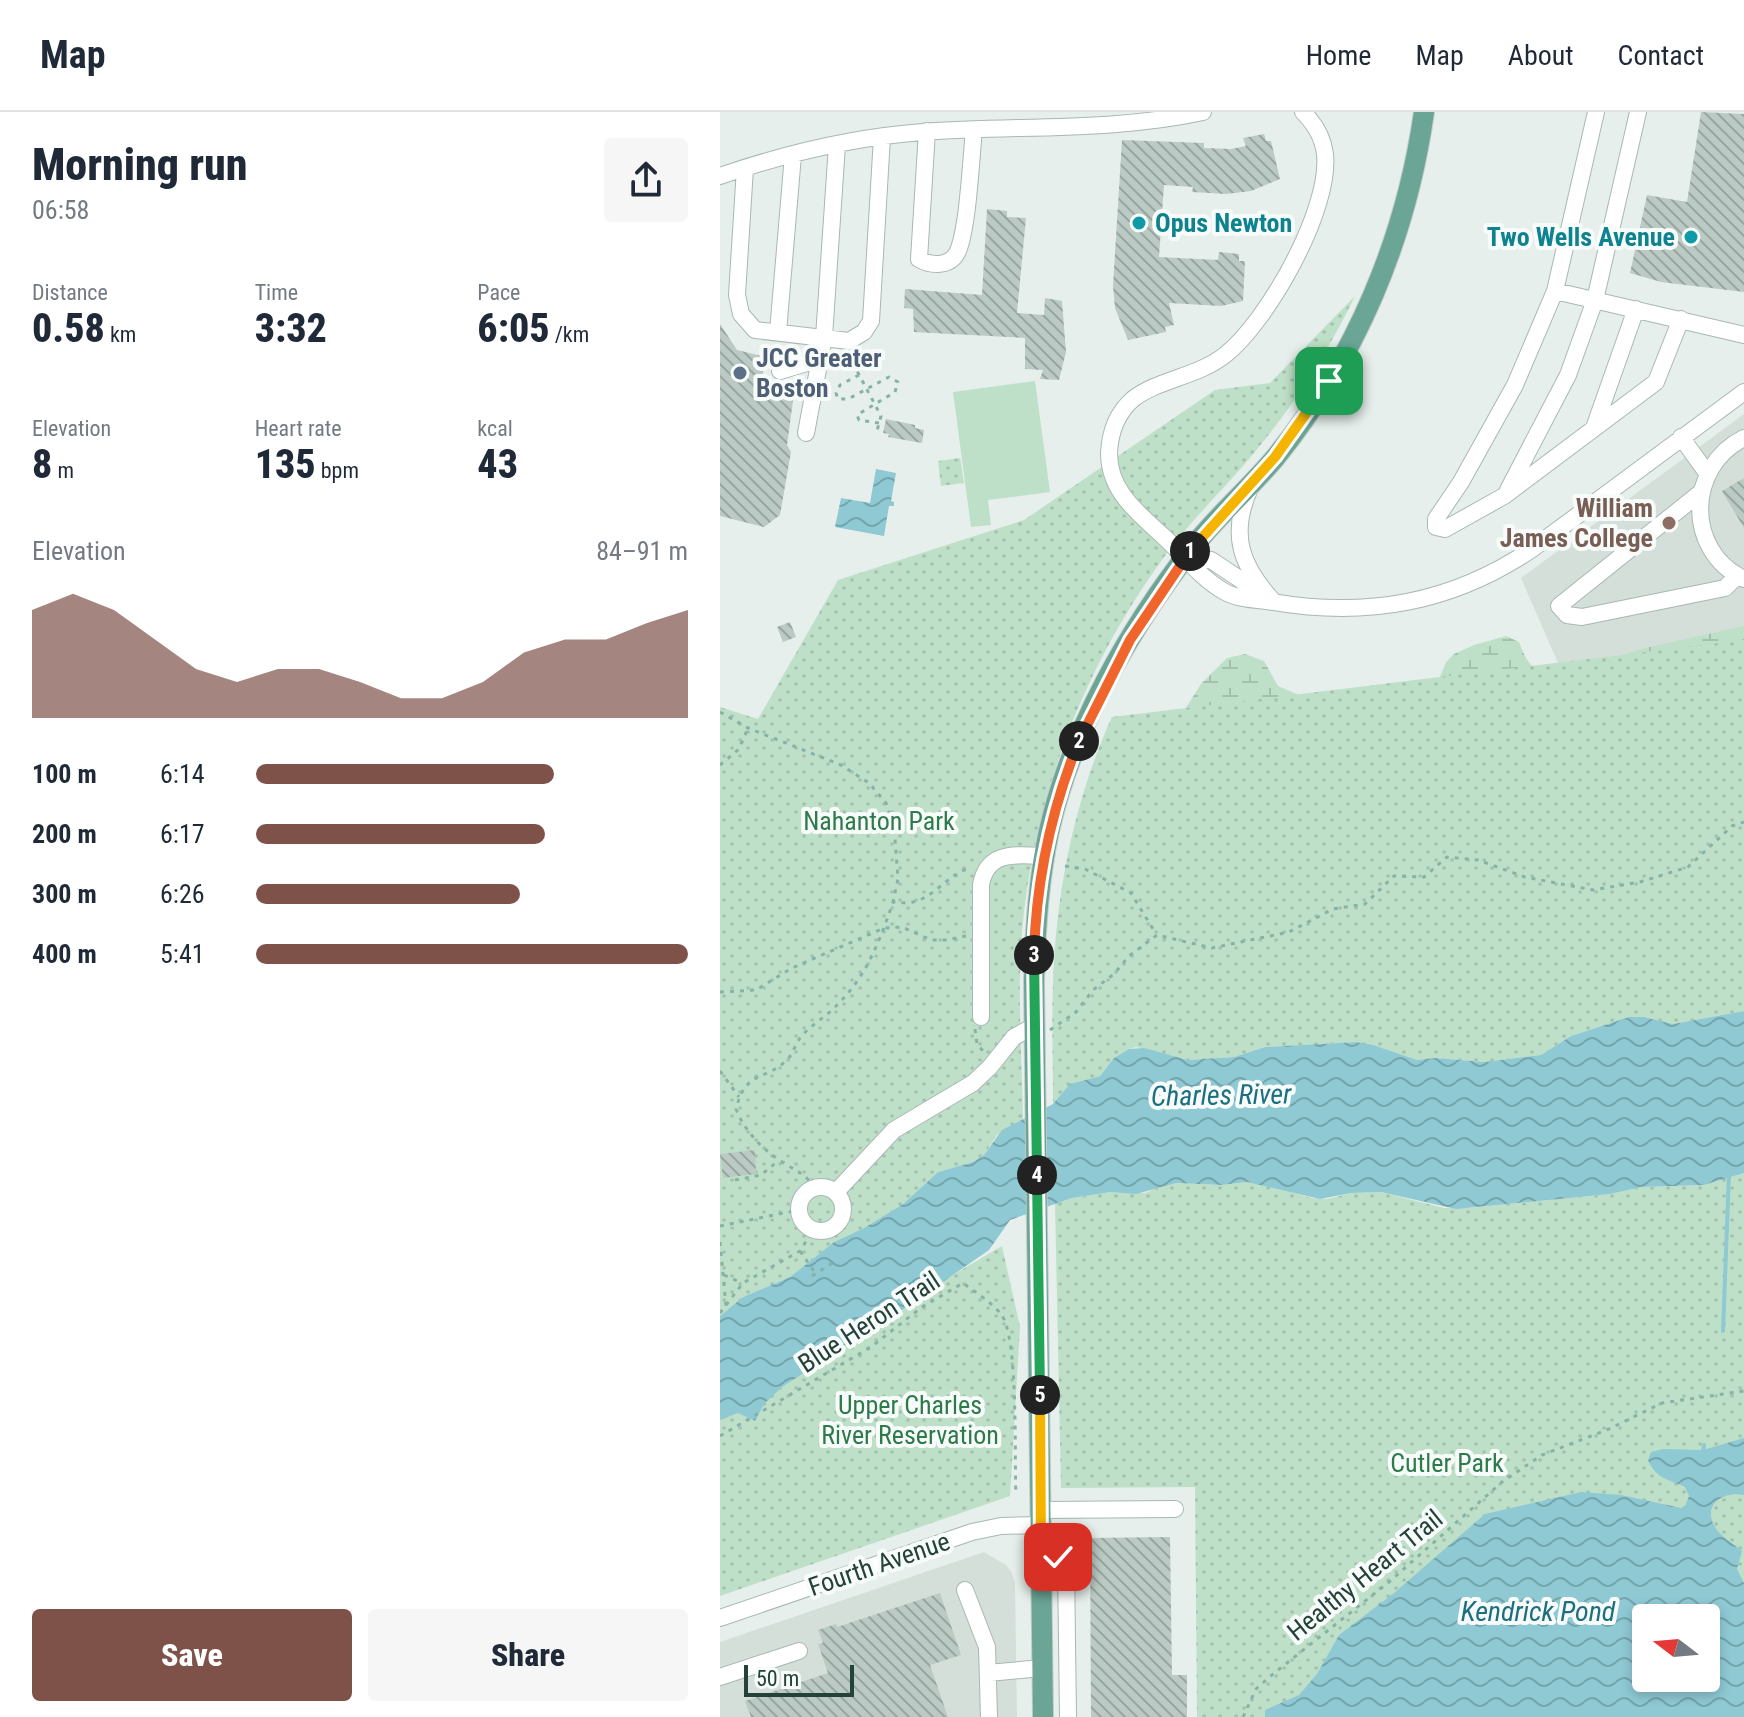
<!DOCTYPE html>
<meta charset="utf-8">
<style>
:root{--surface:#fff;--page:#f6f6f7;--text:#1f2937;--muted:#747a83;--line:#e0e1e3;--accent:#7f5249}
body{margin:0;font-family:"Roboto Condensed",sans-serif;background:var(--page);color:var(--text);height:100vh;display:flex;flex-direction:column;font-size:30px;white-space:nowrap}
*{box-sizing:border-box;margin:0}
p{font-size:26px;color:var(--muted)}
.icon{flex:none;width:44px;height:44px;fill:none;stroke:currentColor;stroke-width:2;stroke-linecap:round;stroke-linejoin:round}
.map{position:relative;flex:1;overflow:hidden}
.sheet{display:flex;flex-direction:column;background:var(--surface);width:720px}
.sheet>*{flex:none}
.needle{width:52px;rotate:286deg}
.fabs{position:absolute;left:912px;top:1492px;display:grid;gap:16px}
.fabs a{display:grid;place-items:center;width:88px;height:88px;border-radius:8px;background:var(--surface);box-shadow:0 4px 12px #0003;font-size:40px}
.scale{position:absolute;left:24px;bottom:20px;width:110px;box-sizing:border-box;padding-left:8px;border:4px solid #24423a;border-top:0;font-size:22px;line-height:28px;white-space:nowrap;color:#24423a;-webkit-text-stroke:6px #f7fbf9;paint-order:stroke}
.pin{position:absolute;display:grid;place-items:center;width:68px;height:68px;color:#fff;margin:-34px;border-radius:16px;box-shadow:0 4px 12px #0006}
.km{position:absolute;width:40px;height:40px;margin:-20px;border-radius:50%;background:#222;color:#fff;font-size:22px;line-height:40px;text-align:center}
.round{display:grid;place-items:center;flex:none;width:84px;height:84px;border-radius:8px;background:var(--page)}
.head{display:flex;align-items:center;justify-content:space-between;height:136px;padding:0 32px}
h1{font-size:44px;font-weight:800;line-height:60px}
.stats{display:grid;grid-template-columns:repeat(3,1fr);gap:12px;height:136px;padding:8px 32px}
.stats div{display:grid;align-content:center}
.stats b{font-size:40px;font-weight:800}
.stats small{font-size:22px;font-weight:400}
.stats p{font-size:22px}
.chart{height:224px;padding:16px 32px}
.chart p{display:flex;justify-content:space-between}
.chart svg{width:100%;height:144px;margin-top:8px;fill:var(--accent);opacity:.7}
.button{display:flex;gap:16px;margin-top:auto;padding:16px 32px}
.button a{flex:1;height:92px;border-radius:8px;background:var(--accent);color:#fff;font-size:32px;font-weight:800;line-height:92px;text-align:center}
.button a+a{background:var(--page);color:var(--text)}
ul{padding:0 32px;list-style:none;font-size:26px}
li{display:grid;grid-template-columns:128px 96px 1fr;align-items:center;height:60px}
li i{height:20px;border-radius:10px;background:var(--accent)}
header{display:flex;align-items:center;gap:48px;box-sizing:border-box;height:112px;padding:0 40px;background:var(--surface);border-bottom:2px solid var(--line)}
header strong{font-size:38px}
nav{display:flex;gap:44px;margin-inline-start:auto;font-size:28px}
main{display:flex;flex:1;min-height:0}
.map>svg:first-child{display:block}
.built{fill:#d4dfda}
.grass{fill:#bfe0c8}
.wetland{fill:url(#wetland-marsh)}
.park{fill:url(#park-dots);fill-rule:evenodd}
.water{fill:url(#water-waves);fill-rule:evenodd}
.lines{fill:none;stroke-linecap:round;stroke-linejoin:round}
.stream{stroke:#8ec9d4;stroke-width:4}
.building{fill:url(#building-back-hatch)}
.minor-casing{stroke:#a8b8b2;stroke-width:18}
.major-casing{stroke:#c2cac8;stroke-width:22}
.path{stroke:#86b3a5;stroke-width:3;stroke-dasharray:4 6;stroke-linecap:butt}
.minor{stroke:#fff;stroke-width:16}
.major{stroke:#6aa596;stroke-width:20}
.split-1-casing{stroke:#fff;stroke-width:16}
.split-2-casing{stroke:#fff;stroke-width:16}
.split-3-casing{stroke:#fff;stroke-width:16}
.split-4-casing{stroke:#fff;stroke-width:16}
.split-5-casing{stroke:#fff;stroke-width:16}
.split-6-casing{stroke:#fff;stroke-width:16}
.split-1{stroke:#f5b400;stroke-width:10}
.split-2{stroke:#f0652b;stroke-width:10}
.split-3{stroke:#f0652b;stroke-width:10}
.split-4{stroke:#22a559;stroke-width:10}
.split-5{stroke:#22a559;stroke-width:10}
.split-6{stroke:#f5b400;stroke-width:10}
.culture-dot{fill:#0f9aa8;stroke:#f7fbf9;stroke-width:3}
.service-dot{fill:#5c6f8a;stroke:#f7fbf9;stroke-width:3}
.education-dot{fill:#8d6e63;stroke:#f7fbf9;stroke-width:3}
.labels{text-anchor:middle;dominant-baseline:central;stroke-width:8;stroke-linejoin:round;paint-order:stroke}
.culture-label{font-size:26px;font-weight:bold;fill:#0d838f;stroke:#f7fbf9;text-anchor:start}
.service-label{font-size:26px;font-weight:bold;fill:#4e5e75;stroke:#f7fbf9;text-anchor:start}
.education-label{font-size:26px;font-weight:bold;fill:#785e54;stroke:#f7fbf9;text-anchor:end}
.park-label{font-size:26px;fill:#2d7a4b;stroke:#f7fbf9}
.street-label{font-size:26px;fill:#24423a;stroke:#f7fbf9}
.water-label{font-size:28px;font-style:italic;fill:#1c6f80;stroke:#f7fbf9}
</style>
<header>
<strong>Map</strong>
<nav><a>Home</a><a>Map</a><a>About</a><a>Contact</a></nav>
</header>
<main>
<section class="sheet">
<div class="head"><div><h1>Morning run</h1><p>06:58</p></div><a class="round"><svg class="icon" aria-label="share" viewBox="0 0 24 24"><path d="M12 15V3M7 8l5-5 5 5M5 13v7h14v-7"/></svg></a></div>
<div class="stats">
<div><p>Distance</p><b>0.58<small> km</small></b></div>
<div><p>Time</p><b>3:32</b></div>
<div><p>Pace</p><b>6:05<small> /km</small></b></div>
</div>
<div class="stats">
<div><p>Elevation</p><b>8<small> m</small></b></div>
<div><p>Heart rate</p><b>135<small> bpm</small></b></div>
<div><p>kcal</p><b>43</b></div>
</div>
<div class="chart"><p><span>Elevation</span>84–91 m</p>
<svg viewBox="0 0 160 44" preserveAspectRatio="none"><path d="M0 44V11L10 6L20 11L30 20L40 29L50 33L60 29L70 29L80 33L90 38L100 38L110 33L120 24L130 20L140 20L150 15L160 11V44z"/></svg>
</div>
<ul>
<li><b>100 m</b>6:14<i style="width:69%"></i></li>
<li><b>200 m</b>6:17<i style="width:67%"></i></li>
<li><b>300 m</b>6:26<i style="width:61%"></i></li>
<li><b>400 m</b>5:41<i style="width:100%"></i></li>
</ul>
<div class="button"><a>Save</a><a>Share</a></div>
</section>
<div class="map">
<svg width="1024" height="1605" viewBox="0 0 1024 1605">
<defs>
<pattern id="wetland-marsh" width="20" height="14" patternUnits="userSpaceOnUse" patternTransform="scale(2)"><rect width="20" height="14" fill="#bfe0c8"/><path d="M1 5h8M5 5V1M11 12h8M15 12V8" fill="none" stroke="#a4c1ad"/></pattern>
<pattern id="park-dots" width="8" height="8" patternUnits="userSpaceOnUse" patternTransform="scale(2)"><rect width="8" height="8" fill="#bfe0c8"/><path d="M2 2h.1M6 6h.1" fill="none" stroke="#a4c1ad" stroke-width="1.8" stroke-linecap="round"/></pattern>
<pattern id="water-waves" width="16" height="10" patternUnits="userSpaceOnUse" patternTransform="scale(2)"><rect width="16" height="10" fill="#8ec9d4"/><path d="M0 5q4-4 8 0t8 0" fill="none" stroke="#74a5ad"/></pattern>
<pattern id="building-back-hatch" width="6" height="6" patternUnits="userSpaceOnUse" patternTransform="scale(2)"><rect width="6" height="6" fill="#bbcac4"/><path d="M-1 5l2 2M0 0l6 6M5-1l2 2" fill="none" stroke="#98a6a0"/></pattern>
</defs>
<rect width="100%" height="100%" fill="#e6efeb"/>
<path class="built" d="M1024,302V528L838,551L801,466Z
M264,1440L286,1453L292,1461L295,1471L297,1605H0V1530Z"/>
<path class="grass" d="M315,269L330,380L268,388L271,413L251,415L233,280Z"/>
<path class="wetland" d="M1024,514V549L712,584L726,550L734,542L754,533L786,524L799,530C806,549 813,561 834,565L921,537Z
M525,542L544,549L558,574L609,596L446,627L481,572L507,546Z"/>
<path class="park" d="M635,184C608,240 574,293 534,341C506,375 474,405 447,441C365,552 314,682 302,820C297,882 302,945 303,1007L277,1023L264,1043L253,1050L218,1060L183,1092L144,1116L114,1130L70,1165L23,1185L0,1204V595L38,607L118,468L304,408L495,278L550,271Z
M240,346L244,371L221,374L218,349Z
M1024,528V899L953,912L924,905H909L851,924L821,943L764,950L716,946L697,948L636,930L545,935L514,945L468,948L416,935L409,937L394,946L380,964L357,970L333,992C333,945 331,897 334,850C339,766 357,682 392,605Z
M1024,1061V1605H477L475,1375L341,1376L335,1092L352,1086L391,1080L425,1081L445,1072L456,1071L501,1073L527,1070L541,1071L592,1086L607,1087L631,1081L661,1080L724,1096H749L890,1082L922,1075L984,1073ZM926,1506H986V1566H926Z
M282,1134L300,1215L290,1384L0,1484V1300Z"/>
<path class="water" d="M156,357L176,361L171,389L174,390V394H169L164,424L115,415L121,386L150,391Z
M1024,899V1061L984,1073L922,1075L890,1082L736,1097L661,1080L631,1081L600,1087L527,1070L501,1073L456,1071L416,1082L391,1080L352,1086L290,1108L269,1138L188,1194L62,1275L44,1292L35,1309L18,1301L0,1308V1204L23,1185L70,1165L114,1130L144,1116L183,1092L218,1060L253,1050L264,1043L282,1018L333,992L350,972L380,964L394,946L409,937L424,936L468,948L514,945L545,935L636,930L653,933L697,948L716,946L764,950L821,943L851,924L909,905H924L953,912Z
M1024,1326V1383C1007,1379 984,1389 993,1411C998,1423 1012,1431 1022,1439L1017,1457L1024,1471V1605H545V1598L579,1583L597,1562L619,1523L674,1481L765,1402L861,1380L901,1383L961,1396L965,1394L969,1384L965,1375C948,1367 936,1367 928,1348L931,1340L943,1337L983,1338ZM926,1506H986V1566H926Z"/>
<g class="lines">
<path class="stream" d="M1003,1219L1009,1062
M983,1338L984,1333"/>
</g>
<path class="building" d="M981,0L1024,2V180L941,170L910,161L927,83L967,90Z
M544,22L546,29H551L560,67L531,79L506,82L472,80L473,75L444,73L439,145L498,148L499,140L519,142V149H525L523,189L501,194L449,191L454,213L445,215L446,220L408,228L395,196L393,174L402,28L484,31V36L511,37L526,34L523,26Z
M267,97L287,99V105L306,106L297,201L324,203L325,186L342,189L346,240L339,268L320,267L323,258L305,257V226L194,220L193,197L184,196L185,177L262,183Z
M0,212L17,238L46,245L42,265L75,274L67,333L71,340L60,403L44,415L0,404Z
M166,307L195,313V316L204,318L202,331L168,325L169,322L163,321Z
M1024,366V416L1002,379Z
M70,510L76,525L63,530L57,515Z
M35,1038L36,1062L3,1066L0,1042Z
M450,1425L452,1563H467V1605H371L370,1426Z
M220,1481L241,1543L210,1553L228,1605H31L25,1589L108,1561L98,1532L103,1531L98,1518L116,1512L117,1515Z"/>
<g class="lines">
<defs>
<path id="minor" d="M583,0C595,12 603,25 605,42C611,97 548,209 505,243C477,265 439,267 413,287C397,301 390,320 389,341C389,379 417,400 443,424C464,443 480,466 505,480C519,488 537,487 553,490C647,506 732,491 812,437L1024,280
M876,0L835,179L795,273L741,370L716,407V415L725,417L784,384L936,270L961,207
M207,19L199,147C211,154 229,155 237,141C248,119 251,46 254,18
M25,56L17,183L21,202L35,218L129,229L144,220L151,209L162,25
M0,64C64,42 135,25 203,20C295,13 391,20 483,0
M835,179L1024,223
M58,220L73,43
M60,259L100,247L104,225L117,33
M874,316L916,197
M86,321L100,247
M961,325L987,361
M1024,326C966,355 965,439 1024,467
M530,376C509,423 521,454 554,490
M788,378L848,263L875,188L918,0
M980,381L839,494L847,503L862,505L1005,476L1017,464
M466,445L491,448L539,480
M261,905V773C267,738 296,743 324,744
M79 1097a22 22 0 1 1 44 0a22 22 0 1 1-44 0Z
M116,1080L174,1018L253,971L270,955L294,925L314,914
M321,1398L455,1397
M321,1445H338L346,1453L348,1605
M245,1478L267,1535L269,1605
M0,1506L252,1420L281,1414L321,1413
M268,1561L322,1556
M0,1565L79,1539"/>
<path id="major" d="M323,1605L314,870C315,819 318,769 329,719C352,617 409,517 473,435C498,403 529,377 555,346C636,246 686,127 704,0"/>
</defs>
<use href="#minor" class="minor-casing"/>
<use href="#major" class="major-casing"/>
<path class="path" d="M128,242L161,304L157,319
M139,263L120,273L116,281L118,287H128L169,265L178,270L175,280L137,303L139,308L159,311
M0,600L28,616L121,653L149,671L166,691L174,714L178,767L173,790
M0,653L19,637L28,616
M345,754L365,757L411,781L436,822
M0,880L36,878L72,856L164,816L182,815L211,828H226L246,824
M255,917L257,932L263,939
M330,918L356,900L373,878L394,862L409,844L437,823L492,836L569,820L613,797L645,792L674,764L704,765L727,745L758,748L805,765L873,778L920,770L968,755L1012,714L1024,710
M0,959L19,985
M15,1068L41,1063L59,1048
M95,1076C87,1063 76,1059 64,1051C43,1038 25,1020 16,997C26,957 44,970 67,948C73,942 75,933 80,926C89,914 106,905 117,893C147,864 160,828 173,790C179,790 187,792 193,790C215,785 228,762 250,756
M0,1114L79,1098
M0,1130L6,1194
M80,1139L96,1162
M4,1163L22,1171
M92,1164L114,1150
M0,1201L23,1171L80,1139L93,1118
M0,1324L151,1235L202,1195L243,1171C255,1180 271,1190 281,1202C299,1225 294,1348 296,1382
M523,1605L536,1577L553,1562L669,1470L782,1370L822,1343L889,1317L942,1291L1024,1279"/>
<use href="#minor" class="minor"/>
<use href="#major" class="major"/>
</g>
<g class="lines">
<defs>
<path id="split-1" d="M470,439L555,345L609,269"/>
<path id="split-2" d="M359,629L410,528L470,439"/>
<path id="split-3" d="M314,843C316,768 331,698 359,629"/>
<path id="split-4" d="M314,843L317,1063"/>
<path id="split-5" d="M317,1063L320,1283"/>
<path id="split-6" d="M320,1283L321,1445H338"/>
</defs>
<use href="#split-1" class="split-1-casing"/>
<use href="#split-2" class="split-2-casing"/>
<use href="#split-3" class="split-3-casing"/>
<use href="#split-4" class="split-4-casing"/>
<use href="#split-5" class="split-5-casing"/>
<use href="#split-6" class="split-6-casing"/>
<use href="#split-1" class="split-1"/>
<use href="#split-2" class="split-2"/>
<use href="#split-3" class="split-3"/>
<use href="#split-4" class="split-4"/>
<use href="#split-5" class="split-5"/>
<use href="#split-6" class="split-6"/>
</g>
<g class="culture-dot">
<circle cx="419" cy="111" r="8"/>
<circle cx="971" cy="125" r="8"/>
</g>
<circle class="service-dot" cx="20" cy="261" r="8"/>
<circle class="education-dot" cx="949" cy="411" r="8"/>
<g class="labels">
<g class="culture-label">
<text x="435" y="111">Opus Newton</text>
<text x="955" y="125" text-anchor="end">Two Wells Avenue</text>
</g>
<g class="service-label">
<text x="36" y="246">JCC Greater<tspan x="36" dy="30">Boston</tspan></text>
</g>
<g class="education-label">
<text x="933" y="396">William<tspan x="933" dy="30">James College</tspan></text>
</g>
<g class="park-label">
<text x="159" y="709">Nahanton Park</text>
<text x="190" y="1293">Upper Charles<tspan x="190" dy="30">River Reservation</tspan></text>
<text x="727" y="1351">Cutler Park</text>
</g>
<g class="street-label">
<text transform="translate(149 1210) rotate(-33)">Blue Heron Trail</text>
<text transform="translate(159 1452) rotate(-19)">Fourth Avenue</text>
<text transform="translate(645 1463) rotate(-39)">Healthy Heart Trail</text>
</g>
<g class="water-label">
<text transform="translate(501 983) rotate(-1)">Charles River</text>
<text x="818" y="1499">Kendrick Pond</text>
</g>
</g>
</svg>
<div class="fabs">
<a><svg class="needle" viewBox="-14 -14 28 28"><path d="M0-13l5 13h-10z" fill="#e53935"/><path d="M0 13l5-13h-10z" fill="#747a83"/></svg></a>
</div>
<div class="scale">50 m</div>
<div class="pin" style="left:609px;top:269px;background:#1e9e55"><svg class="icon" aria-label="arrive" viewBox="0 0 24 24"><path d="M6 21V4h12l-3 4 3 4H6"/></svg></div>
<div class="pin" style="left:338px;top:1445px;background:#d93025"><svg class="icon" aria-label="check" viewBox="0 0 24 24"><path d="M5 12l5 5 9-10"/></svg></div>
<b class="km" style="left:470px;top:439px">1</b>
<b class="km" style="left:359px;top:629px">2</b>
<b class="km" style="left:314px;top:843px">3</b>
<b class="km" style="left:317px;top:1063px">4</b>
<b class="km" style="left:320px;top:1283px">5</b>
</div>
</main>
